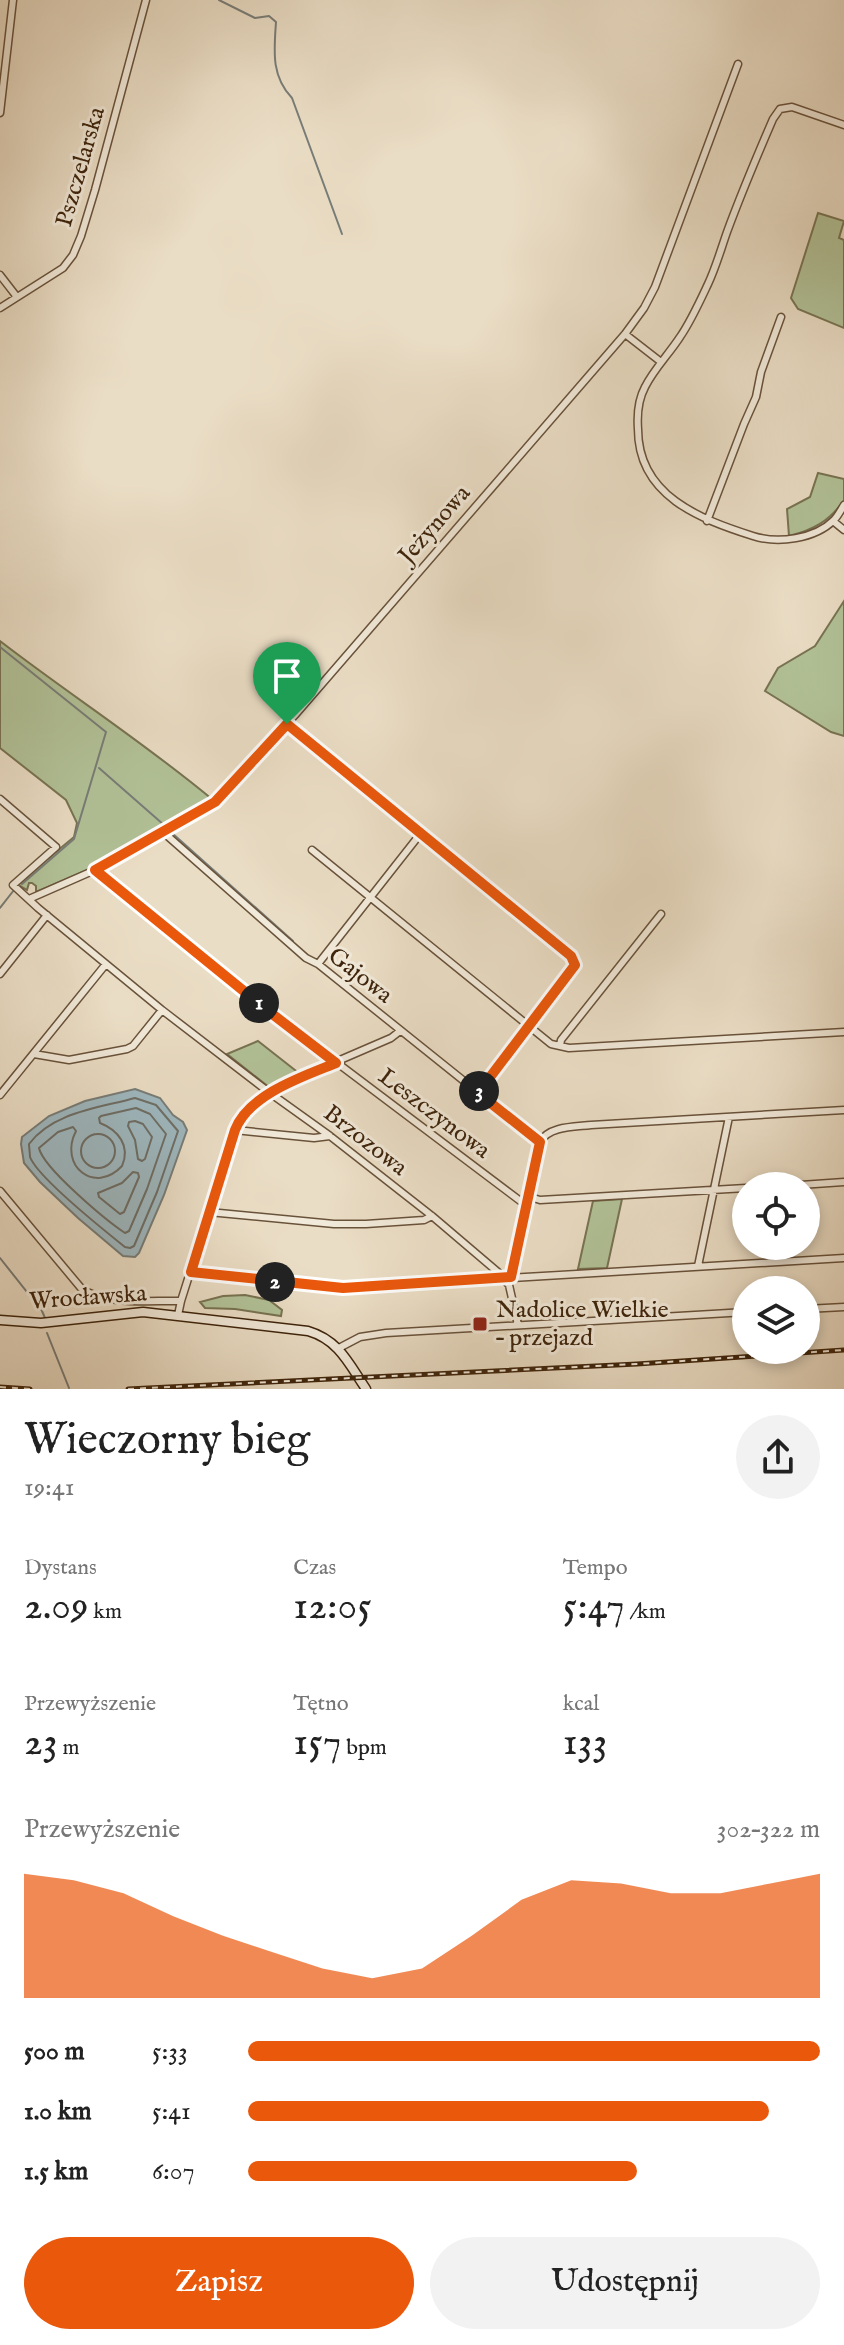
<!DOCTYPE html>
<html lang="pl">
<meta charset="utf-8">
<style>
:root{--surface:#fff;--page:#f2f2f2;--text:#222;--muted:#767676;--accent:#ea580c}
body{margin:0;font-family:"IM FELL English",serif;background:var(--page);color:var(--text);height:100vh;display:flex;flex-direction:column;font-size:30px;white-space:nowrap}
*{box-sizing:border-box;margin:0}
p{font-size:26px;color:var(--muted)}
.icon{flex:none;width:44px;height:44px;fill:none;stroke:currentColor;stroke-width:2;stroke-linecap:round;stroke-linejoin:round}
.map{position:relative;height:1389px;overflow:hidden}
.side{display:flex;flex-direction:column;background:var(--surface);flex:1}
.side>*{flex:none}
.buttons{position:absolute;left:732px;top:1172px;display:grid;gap:16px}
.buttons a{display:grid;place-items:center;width:88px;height:88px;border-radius:50%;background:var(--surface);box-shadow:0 4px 12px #0003;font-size:40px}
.pin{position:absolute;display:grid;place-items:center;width:68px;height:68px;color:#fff;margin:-82px -34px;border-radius:50% 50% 50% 0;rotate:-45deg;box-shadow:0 0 8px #0007}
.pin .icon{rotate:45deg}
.km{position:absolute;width:40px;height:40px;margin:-20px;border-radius:50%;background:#222;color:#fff;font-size:22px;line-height:40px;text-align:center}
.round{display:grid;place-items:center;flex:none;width:84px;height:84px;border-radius:42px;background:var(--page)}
.overview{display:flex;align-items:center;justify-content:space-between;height:136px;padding:0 24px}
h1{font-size:44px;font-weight:600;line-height:60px}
.stats{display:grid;grid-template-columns:repeat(3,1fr);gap:12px;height:136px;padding:8px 24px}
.stats div{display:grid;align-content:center}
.stats b{font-size:40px;font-weight:600}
.stats small{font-size:22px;font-weight:400}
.stats p{font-size:22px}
.chart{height:224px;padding:16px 24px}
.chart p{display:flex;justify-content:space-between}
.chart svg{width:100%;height:144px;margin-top:8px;fill:var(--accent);opacity:.7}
.button{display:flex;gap:16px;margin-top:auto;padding:16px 24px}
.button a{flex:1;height:92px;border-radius:48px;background:var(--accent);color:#fff;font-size:32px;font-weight:600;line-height:92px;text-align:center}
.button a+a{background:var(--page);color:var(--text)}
ul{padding:0 24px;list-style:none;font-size:26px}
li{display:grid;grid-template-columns:128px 96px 1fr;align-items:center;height:60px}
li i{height:20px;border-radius:10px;background:var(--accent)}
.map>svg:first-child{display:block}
.green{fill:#b2c298;stroke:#787352;stroke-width:2}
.water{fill:#9eb8c0;stroke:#787d78;stroke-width:2}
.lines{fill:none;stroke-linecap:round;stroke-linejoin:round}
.shore{stroke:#6e6e66;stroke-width:2}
.stream{stroke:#787d78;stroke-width:2}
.street-casing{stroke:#69523a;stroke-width:9}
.secondary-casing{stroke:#3e240b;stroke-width:11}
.street{stroke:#f1e9d9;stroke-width:6}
.secondary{stroke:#f1e9d9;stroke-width:8}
.rail-casing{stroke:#3e240b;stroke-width:5}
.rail{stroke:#f1e9d9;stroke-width:2;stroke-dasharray:6;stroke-linecap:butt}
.route-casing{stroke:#fff;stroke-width:16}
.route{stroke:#ea580c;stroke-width:10}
.poi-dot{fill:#8f2418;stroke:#f1e9d9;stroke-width:3}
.labels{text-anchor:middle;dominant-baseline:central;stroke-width:6;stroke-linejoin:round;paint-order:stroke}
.street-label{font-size:24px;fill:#3e240b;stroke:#f1e9d9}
.poi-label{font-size:24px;fill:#3e240b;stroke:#f1e9d9;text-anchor:start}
</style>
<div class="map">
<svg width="844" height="1389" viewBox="0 0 844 1389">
<rect width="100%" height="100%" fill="#eaddc5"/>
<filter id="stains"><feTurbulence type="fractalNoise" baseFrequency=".0025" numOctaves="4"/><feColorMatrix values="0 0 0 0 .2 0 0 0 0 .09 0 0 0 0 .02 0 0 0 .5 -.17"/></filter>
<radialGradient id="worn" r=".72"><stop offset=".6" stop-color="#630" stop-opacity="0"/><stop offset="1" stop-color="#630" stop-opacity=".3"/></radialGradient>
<path class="green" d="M818,213L844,221L839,238L844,240V328L798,309L791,298Z
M818,473L844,479V500C830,521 813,530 789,536L787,509L810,497Z
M844,601V736L831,732L765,691L778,668L815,646Z
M0,641C70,695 145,743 213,800L92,868L36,892V886L32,883H29L27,890L17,884L74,837L77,823L66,800L0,748Z
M258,1041L300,1074L270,1088L227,1054Z
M622,1199L607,1268L578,1269L593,1201Z
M245,1295L269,1300L282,1310L281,1316L235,1309L205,1308L200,1302L223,1296Z"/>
<path class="water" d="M135,1089L160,1098L173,1115L183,1122L187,1130L164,1195L139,1253L135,1257L123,1256L78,1218L40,1182L24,1163L21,1144L22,1137L49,1116L85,1101Z"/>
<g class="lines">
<path class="shore" d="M135,1098L156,1105L178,1131L157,1192L134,1246L130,1248L125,1247C105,1231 38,1178 30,1157C30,1155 29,1146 29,1144C53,1112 99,1108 135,1098Z
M136,1108L150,1114L166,1134L147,1189L129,1231L125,1233C107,1221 43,1168 39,1148L58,1132L73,1127L76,1131C58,1166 95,1195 122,1166C131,1146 118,1130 100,1123L99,1118L101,1116Z
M135,1121L143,1124L152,1137L145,1159L142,1161L138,1159L135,1140L128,1126L129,1122Z
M81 1151a17 17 0 1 1 34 0a17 17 0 1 1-34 0Z
M133,1172L138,1173L139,1177L124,1212L120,1214L99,1197L98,1193L122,1183Z"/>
<path class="stream" d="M219,0L255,18L269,16L276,22C274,51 271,76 292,98L342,234
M0,647L106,732L74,839L22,884
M99,768L164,825
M172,833L293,941
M0,908L14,890
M0,1258L42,1311L45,1318
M47,1333L69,1388"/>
<defs>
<path id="street" d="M0,113L13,0
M844,125L792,107L780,109L773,119C757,156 741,194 727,232C721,249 716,267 708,284C700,301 691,321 680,337C669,354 654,369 645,387C638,400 637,415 638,429C638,496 700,519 753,536C778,544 815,539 834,520C838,516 841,510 844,505
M0,275L17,297
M0,308L63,268L73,255L81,236L95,190L146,0
M625,334L661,362
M707,521L744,424L756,397L761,372L781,317
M833,521L844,530
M287,724L571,956L575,965L478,1093
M0,799L56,847L13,885L38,908L162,1010L270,1093L330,1136L432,1216L499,1273L509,1285L518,1325
M163,832L306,958L318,964L540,1142
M312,850L551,1044L569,1048L844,1032
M95,870L267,1010L527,1206
M29,899L95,870L215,802L295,715L625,334L644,308L655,287L738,64
M318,964L421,833
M0,974L47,915
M560,1046L561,1040L661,914
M34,1054L69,1060L127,1049L133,1046L162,1010
M0,1095L106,964
M235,1130L314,1138L330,1136
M786,1186L844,1182
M0,1191L81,1288C105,1306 151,1300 181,1301
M530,1197L540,1200L746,1188
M209,1212L334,1224H366L424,1220L432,1216
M698,1266L729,1117
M191,1272L343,1288L844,1258
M511,1277L540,1142C549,1126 574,1127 591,1125L844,1110
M806,1309L844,1307
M178,1315L181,1301L235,1130L244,1115L289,1082L391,1038L400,1031
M339,1348L360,1337L386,1333L746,1312"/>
<path id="secondary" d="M0,1320L41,1323L143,1312L308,1331C339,1340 349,1364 366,1389"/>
</defs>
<use href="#street" class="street-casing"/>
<use href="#secondary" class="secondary-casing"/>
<use href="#street" class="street"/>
<use href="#secondary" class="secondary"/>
<defs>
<path id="rail" d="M0,1387L30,1389
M128,1389L637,1364L844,1350"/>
</defs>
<use href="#rail" class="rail-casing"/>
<use href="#rail" class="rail"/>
</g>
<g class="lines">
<defs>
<path id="route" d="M287,724L571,956L575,965L478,1093L540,1142L511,1277L343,1288L191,1272L235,1130C249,1094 304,1076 336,1063L267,1010L95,870L215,802Z"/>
</defs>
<use href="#route" class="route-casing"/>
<use href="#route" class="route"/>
</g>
<rect class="poi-dot" x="472" y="1316" width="16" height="16" rx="4"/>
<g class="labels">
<g class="street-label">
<text transform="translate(81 167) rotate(-74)">Pszczelarska</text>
<text transform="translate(435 525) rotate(-49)">Jeżynowa</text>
<text transform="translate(360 976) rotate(38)">Gajowa</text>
<text transform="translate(434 1114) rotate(37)">Leszczynowa</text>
<text transform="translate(365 1141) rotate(38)">Brzozowa</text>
<text transform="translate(88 1298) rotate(-4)">Wrocławska</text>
</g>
<g class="poi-label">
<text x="496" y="1310">Nadolice Wielkie<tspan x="496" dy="28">– przejazd</tspan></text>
</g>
</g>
<rect width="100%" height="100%" filter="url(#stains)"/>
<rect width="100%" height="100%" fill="url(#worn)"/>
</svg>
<div class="buttons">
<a><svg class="icon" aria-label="locate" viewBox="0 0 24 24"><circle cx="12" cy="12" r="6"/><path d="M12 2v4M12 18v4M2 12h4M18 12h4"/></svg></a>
<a><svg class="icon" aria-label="layers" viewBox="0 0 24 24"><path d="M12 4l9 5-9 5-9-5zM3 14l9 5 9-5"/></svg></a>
</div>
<div class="pin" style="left:287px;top:724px;background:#1e9e55"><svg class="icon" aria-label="arrive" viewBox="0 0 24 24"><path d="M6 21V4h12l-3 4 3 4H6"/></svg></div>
<b class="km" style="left:259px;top:1003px">1</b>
<b class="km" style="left:275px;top:1282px">2</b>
<b class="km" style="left:479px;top:1091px">3</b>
</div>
<section class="side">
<div class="overview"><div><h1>Wieczorny bieg</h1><p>19:41</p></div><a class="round"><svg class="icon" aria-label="share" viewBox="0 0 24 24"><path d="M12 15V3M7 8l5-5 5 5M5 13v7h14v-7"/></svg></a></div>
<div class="stats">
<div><p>Dystans</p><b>2.09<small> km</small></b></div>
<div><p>Czas</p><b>12:05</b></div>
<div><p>Tempo</p><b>5:47<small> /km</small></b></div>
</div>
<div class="stats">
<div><p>Przewyższenie</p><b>23<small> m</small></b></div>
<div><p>Tętno</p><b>157<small> bpm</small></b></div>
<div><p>kcal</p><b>133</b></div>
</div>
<div class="chart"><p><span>Przewyższenie</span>302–322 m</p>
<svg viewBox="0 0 160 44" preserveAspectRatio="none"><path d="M0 44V6L10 8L20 12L30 19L40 25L50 30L60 35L70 38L80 35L90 25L100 14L110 8L120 9L130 12L140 12L150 9L160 6V44z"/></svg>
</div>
<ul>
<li><b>500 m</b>5:33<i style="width:100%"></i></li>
<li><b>1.0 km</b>5:41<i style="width:91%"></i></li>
<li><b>1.5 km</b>6:07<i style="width:68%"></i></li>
</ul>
<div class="button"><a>Zapisz</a><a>Udostępnij</a></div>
</section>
